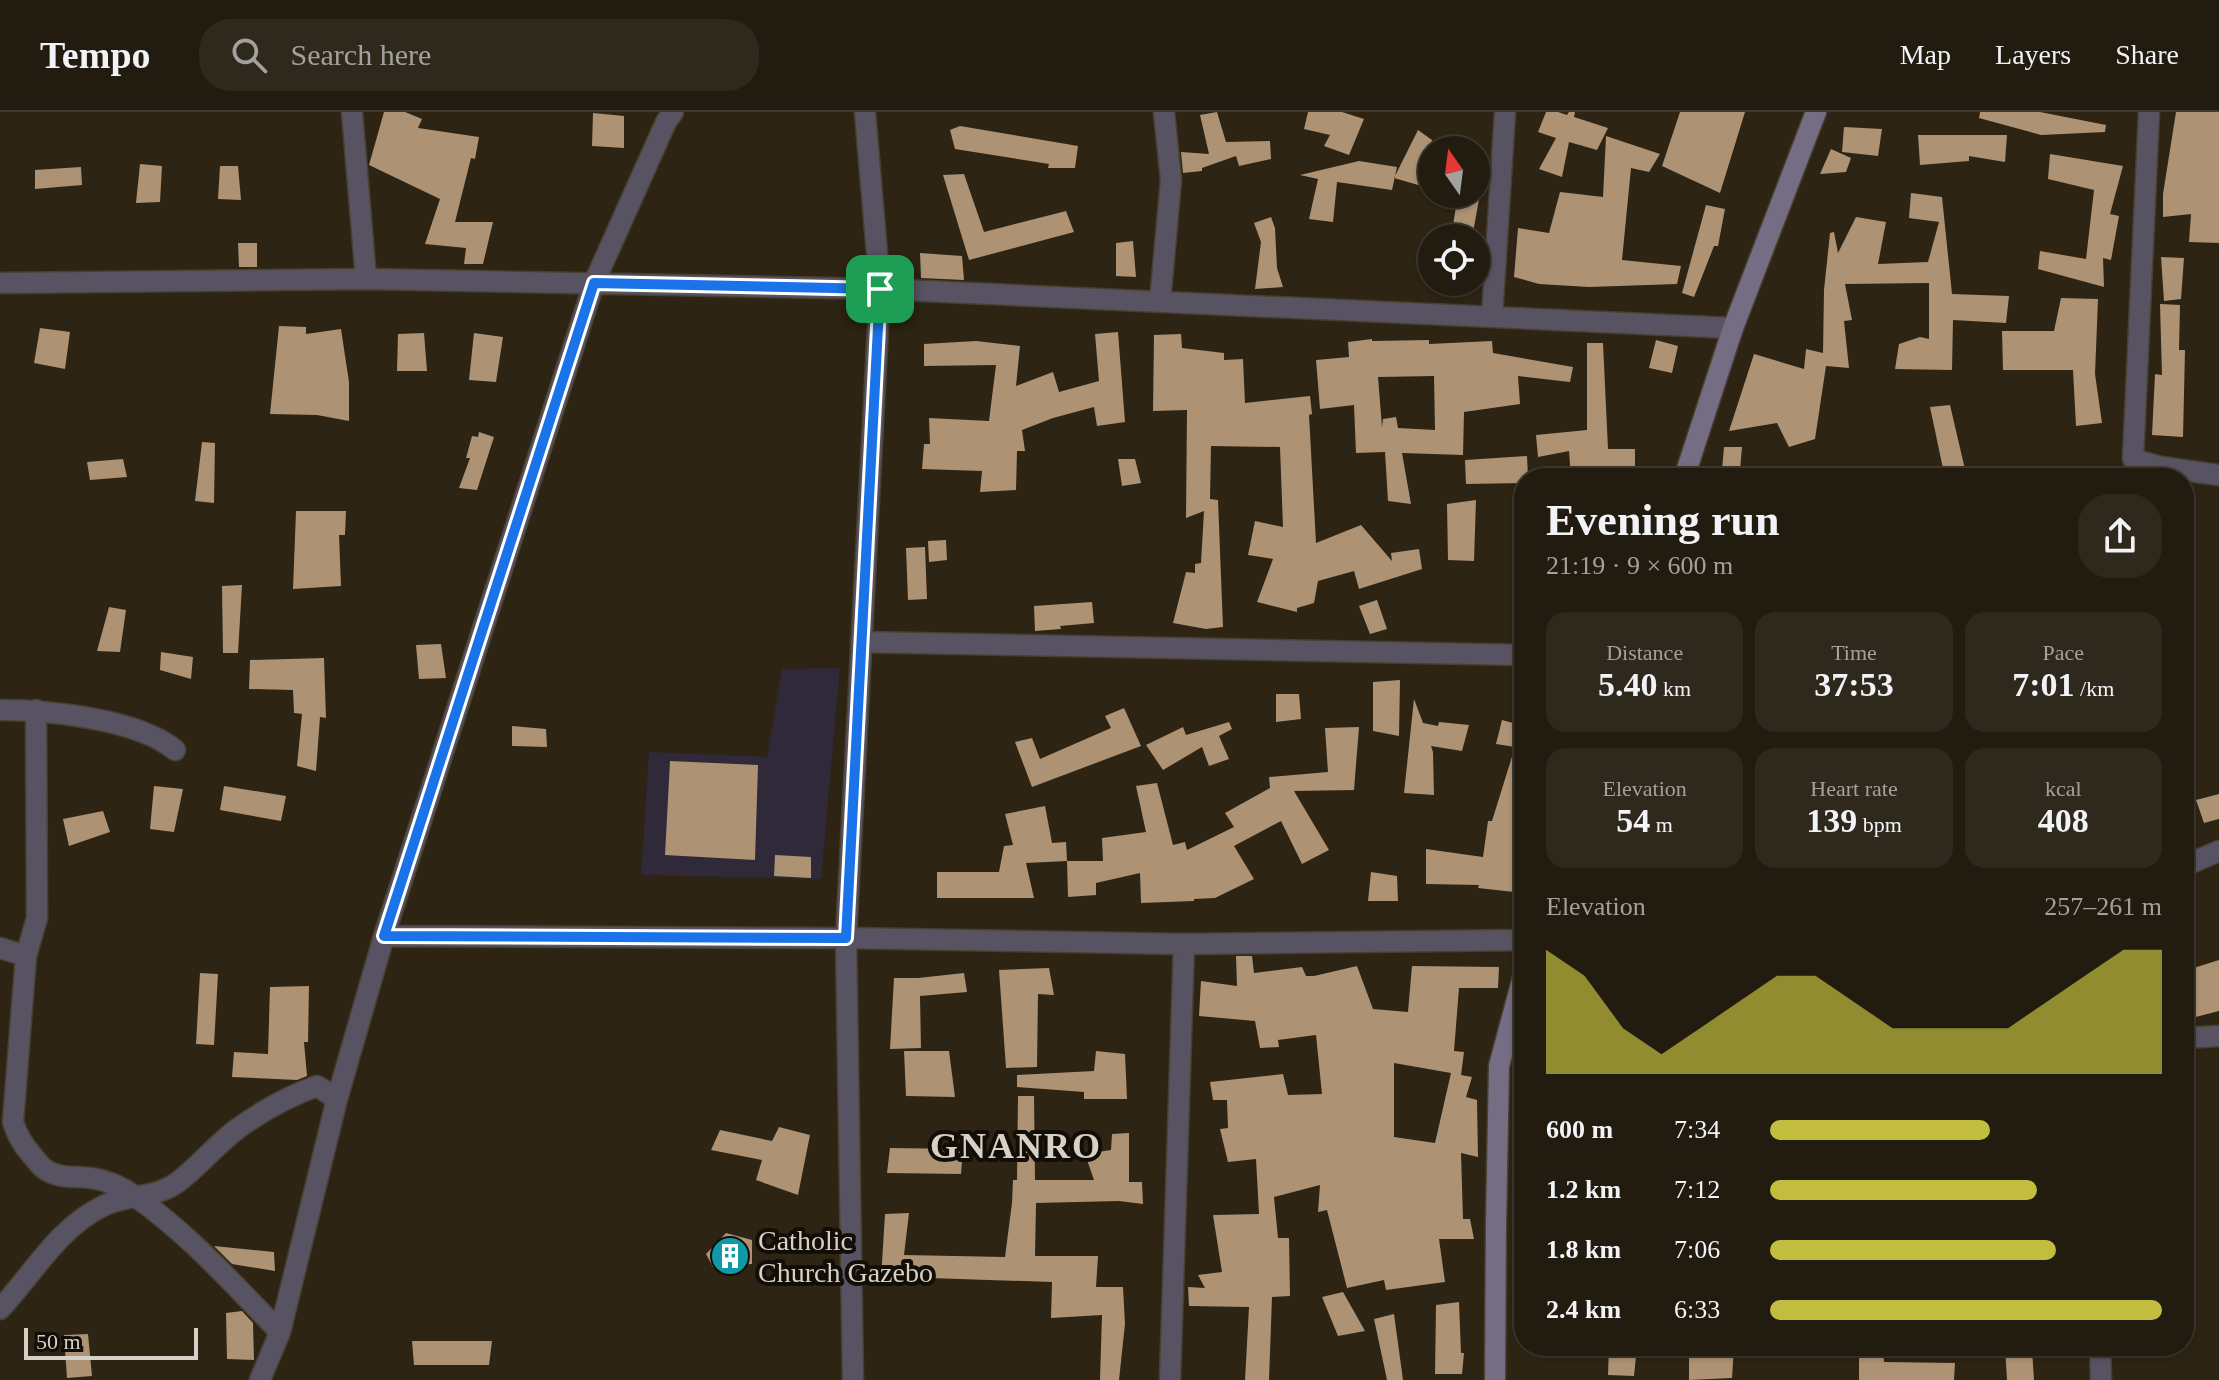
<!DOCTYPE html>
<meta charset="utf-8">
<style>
:root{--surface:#221b0f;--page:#2e281d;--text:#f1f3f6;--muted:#a2a19e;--line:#3f392f;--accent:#c2bd3f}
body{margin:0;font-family:"Times New Roman",serif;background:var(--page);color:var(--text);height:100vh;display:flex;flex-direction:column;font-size:30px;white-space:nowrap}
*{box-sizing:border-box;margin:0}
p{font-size:26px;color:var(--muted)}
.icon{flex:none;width:44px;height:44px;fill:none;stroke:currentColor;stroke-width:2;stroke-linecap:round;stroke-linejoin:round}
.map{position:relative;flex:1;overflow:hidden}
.drawer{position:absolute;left:1514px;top:356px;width:680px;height:888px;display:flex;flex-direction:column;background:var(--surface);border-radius:32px;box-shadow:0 2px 6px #0004,0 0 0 2px var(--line)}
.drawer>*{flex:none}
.needle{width:52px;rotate:346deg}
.controls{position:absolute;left:1418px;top:24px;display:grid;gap:16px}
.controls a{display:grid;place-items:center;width:72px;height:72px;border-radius:50%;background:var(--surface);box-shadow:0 2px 6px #0004,0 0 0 2px var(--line);font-size:40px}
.scale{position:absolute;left:24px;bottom:20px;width:174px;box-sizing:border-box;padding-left:8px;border:4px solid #d7d0c7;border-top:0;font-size:22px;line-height:28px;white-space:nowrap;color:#d7d0c7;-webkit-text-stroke:6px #120e07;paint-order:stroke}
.pin{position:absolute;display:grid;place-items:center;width:68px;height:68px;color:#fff;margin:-34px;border-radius:16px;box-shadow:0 4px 12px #0006}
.round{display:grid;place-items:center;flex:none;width:84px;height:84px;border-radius:32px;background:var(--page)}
.overview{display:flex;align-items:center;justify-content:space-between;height:136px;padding:0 32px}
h1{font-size:44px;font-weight:800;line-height:60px}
.figures{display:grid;grid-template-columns:repeat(3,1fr);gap:12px;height:136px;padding:8px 32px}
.figures div{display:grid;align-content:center;border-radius:20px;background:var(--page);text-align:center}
.figures b{font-size:34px;font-weight:800}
.figures small{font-size:22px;font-weight:400}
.figures p{font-size:22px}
.chart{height:224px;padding:16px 32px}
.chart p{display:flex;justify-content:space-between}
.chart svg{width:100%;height:144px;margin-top:8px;fill:var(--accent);opacity:.7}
ul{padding:0 32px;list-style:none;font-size:26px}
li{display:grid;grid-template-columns:128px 96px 1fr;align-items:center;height:60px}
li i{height:20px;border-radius:10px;background:var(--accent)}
header{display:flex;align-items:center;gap:48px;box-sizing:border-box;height:112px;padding:0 40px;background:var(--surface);border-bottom:2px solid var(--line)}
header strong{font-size:38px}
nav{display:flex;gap:44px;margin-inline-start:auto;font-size:28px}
.search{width:560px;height:72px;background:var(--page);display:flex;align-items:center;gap:20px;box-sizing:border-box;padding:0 28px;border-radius:32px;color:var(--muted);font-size:30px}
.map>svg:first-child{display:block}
.commercial{fill:#302939}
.building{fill:#ad9274;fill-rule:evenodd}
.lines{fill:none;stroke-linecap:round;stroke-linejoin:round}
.street-casing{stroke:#484031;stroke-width:23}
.secondary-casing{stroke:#484031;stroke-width:23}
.street{stroke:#585362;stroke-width:20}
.secondary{stroke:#756d84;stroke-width:20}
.route-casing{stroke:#fff;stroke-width:16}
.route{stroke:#1a73e8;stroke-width:10}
.labels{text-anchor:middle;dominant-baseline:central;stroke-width:8;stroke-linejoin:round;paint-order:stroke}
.poi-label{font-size:28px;fill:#d7d0c7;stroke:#120e07;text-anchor:start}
.district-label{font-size:36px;font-weight:bold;letter-spacing:2px;fill:#d7d0c7;stroke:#120e07}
</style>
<header>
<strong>Tempo</strong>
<div class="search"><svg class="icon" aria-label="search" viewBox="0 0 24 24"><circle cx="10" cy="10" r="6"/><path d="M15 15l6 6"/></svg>Search here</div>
<nav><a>Map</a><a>Layers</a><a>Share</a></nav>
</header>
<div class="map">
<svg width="2219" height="1268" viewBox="0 0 2219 1268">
<rect width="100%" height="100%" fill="#2d2414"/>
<path class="commercial" d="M840,556L821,767L641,763L649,640L767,645L782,557Z"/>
<path class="building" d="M384,0H405L422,7L418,16L479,25L475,47L471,46L455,110H493L483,152H464L466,136L425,132L440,87L369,53Z
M1217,0L1226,30L1270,29L1271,47L1239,54L1236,44L1202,56V59L1183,61L1181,40L1209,42L1200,3Z
M1308,0H1342L1364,7L1349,43L1324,34L1330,23L1304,17Z
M1546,0H1558L1567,3L1569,0H1575L1574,5L1608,16L1597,38L1569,30L1562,65L1539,57L1556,26L1538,20Z
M1680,0H1745L1720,81L1662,54Z
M1980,0H2040L2106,13L2105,20L2041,23L1979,6Z
M2176,0H2219V131L2189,130L2191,102L2163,105V82Z
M593,1L624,4V36L592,34Z
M960,14L1078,34L1075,56H1048L1049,52L955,37L950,18Z
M1844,15L1882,17L1878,44L1842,40Z
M1418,18L1432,28V77L1394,66Z
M1918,23H2007L2005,50L1969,44V49L1920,53Z
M1606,24L1660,42L1649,60L1631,56L1622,148L1681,154L1677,172L1589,175L1539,172L1514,165L1518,116L1549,121L1560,80L1603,85Z
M1831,37L1851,46L1846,60L1820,62Z
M2050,42L2123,54L2110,102L2119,104L2111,148L2103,146L2104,175L2038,157L2040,139L2086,147L2094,78L2048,67Z
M1359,49L1397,55L1392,78L1337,70L1333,110L1309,107L1318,67L1300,63Z
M140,52L162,54L160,90L136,91Z
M220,54H238L241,88L218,87Z
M81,55L82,73L35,77V58Z
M964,62L984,120L1066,99L1074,120L969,148L943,63Z
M1911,81L1942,85L1952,182L2009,184L2006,211L1953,208L1952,258L1895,257L1899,232L1920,225L1929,227V171L1845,172L1852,208L1844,209L1849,256L1826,254L1815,327L1789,335L1777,311L1729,319L1754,242L1804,257L1806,237L1823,241L1824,178L1830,121L1834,120L1838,141L1856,105L1886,110L1878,152L1928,150L1939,110L1909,106Z
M1458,82H1480L1472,126H1451Z
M1706,93L1725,97L1718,134H1714L1694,185L1682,181Z
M1271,105L1275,116L1277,156L1283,175L1255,177L1261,130L1254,111Z
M1133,129L1136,165L1116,164V131Z
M238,131H257V155H239Z
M920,141L962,144L964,168L921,166Z
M2161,145L2184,146L2181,187L2164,189Z
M2061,186L2098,187L2095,262L2102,311L2076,314L2073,258H2003L2002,219H2054Z
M2160,192L2180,193L2179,238H2185L2183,325L2152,323L2155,262L2162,263Z
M279,214L306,215V222L341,217L349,270V309L317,303L270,302Z
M40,216L70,220L65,257L34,251Z
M1118,220L1125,310L1097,314L1094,295L1053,306L1022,318L1025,339H1017L1016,378L980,380L982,359L922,357L924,332H930L929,306L989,309L996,253L924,254V232L976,229L1020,234L1016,274L1053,260L1059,280L1099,269L1095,222Z
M424,221L427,259H397L398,222Z
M474,221L503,225L496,270L469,268Z
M1181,222L1182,236L1224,241V248L1243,247L1245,291L1310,284L1312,302L1309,303L1316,431L1361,413L1392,449L1391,441L1419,437L1422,457L1359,477L1354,459L1318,469L1314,491L1297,496V500L1257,490L1273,447L1248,443L1255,409L1283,415L1280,335L1211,334L1210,387L1218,388L1223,515L1206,517L1173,511L1186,460L1195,461V452L1201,451L1204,399L1186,406L1187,298L1153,299L1154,223Z
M1372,227V229L1429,228V232L1492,229L1493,241L1573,255L1570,270L1518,264L1520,292L1464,300L1463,343L1402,341L1411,392L1388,389L1385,340L1356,341L1354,293L1320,297L1316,248L1349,245L1348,230ZM1434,264L1435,318L1398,316L1396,305L1383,307L1382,315L1378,265Z
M1656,228L1678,234L1672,261L1649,256Z
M1587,231H1603L1608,337H1635V366H1615V360L1571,366L1569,339L1538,345L1536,323L1587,318Z
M1950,293L1967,366H1945L1930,295Z
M479,320L494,325L477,378L459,376L470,346H466L472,324L478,325Z
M202,330L215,331L214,391L195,389Z
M1724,335H1742L1740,358H1722Z
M1527,344L1528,366H1524V371L1466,372L1465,348Z
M123,347L127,365L90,368L87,350Z
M1118,347H1135L1141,371L1122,374Z
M1476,388L1474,449L1448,448L1447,392Z
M296,399H346L345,423H339L341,474L293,477Z
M946,428L947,448L929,450L928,429Z
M925,435L927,487L908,488L906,436Z
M242,473L238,541H223L222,474Z
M1377,488L1387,517L1370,522L1359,494Z
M1092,490L1094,511L1060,514L1061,517L1035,519L1034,494Z
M109,495L126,498L120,540L97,539Z
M441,532L446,566L419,567L416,533Z
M161,540L193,545L191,567L160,558Z
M324,546L326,606L320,605L316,659L297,654L302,602L294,601L293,578L249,577L250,548Z
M1400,568L1399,624L1373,619V570Z
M1276,582H1299L1301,607L1276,610Z
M1414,587L1423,611L1438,614L1439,610L1469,613L1462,639L1431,634L1433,640L1434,683L1404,681Z
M1124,596L1141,634L1032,675L1015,630L1032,626L1040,647L1111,616L1105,604Z
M1502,608L1524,614V728L1521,727L1514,780L1478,776L1479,773L1426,772V737L1483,745L1488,709H1492L1515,635L1496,632Z
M1229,610L1232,617L1219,624L1229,647L1209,654L1202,635L1163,658L1146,633L1183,615L1186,623Z
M512,614L546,617L547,635L512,634Z
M1359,615L1354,678L1294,679L1329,738L1302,752L1281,709L1234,734L1254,767L1215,786L1194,787V789L1141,791L1140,761L1096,771V783L1068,785L1067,749H1103L1102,726L1146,720L1136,674L1157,671L1173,733L1185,730L1187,738L1234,715L1225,701L1270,676L1269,665L1328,660L1325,616Z
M670,649L758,653L755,748L665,743Z
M154,674L183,677L174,720L150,717Z
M224,674L286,684L281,709L220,698Z
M2219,682V707L2204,711L2196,688Z
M1045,694L1052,731L1066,730L1067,749L1026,751L1034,786H937V760H999L1004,734L1013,733L1005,702Z
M103,699L110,720L69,734L63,707Z
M775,743L811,745V766L774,764Z
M1371,760L1397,764L1398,789H1368Z
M1236,844H1252L1254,861L1302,855L1306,864H1314L1357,854L1373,897L1408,900L1412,854L1499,855L1498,876H1459L1454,939L1464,940L1461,963L1472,965L1466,985L1477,988L1478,1045L1461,1041L1463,1107H1470L1474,1127H1439L1445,1170L1386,1178L1384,1168L1347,1176L1327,1098L1318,1100L1320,1073L1274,1085L1278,1126H1289L1290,1184L1272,1185L1269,1268H1245L1249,1195L1189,1194L1188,1175L1205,1176L1198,1163L1222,1160L1213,1103L1259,1102L1256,1047L1228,1050L1220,1017L1228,1016L1227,988H1213L1210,970L1283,962L1288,983L1322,982L1316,923L1278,928L1279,935L1260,936L1255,909L1199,904L1201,869L1237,874ZM1394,951L1451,961L1435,1031L1394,1025Z
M2219,848V899L2184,908V859Z
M1049,856L1054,883L1038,882L1037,955L1006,956L999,858Z
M200,861L218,862L214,933L196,932Z
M964,861L967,880L920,884L921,936L890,937L894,866H918Z
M309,874L308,930H304L307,964L297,968L232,965L234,940L268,942L270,875Z
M904,939H949L955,985L906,984Z
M1096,939L1125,942L1127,987H1084V980L1017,975V963L1094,959Z
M1018,984H1034L1035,1068H1094L1085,1042L1111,1038L1112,1022L1129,1021V1070H1142L1143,1092L1119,1089L1036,1091L1035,1144H1098L1096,1175H1123L1125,1212L1119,1268H1100L1102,1203L1051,1206L1052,1170L930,1166L881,1167L885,1102L909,1101L904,1143L1005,1145L1012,1091L1013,1068H1017Z
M779,1015L810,1023L798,1083L756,1068L762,1048L711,1038L720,1018L772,1029Z
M890,1036L963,1037L961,1062L887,1061Z
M726,1121L752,1128V1152L713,1155L706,1142Z
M214,1134L274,1140L275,1159L232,1152Z
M1343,1180L1365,1219L1338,1224L1322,1185Z
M1459,1190L1461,1241H1464L1462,1262H1435L1436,1193Z
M242,1199L253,1211L254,1248L227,1247L226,1201Z
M1394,1202L1403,1268H1387L1374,1207Z
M88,1222L92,1264L67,1266L64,1223Z
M412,1229H492L489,1253H414Z
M1609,1234H1637L1634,1264L1608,1263Z
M1705,1234H1734L1732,1266L1689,1268V1242H1706Z
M1859,1234H1883L1884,1250L1955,1251L1954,1268H1859Z
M2005,1236L2032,1237L2034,1268H2007Z"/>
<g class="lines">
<defs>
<path id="street" d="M352,0L366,167
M2149,0L2133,347L2161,355L2219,363
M0,171L366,167L880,177L1733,216
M1160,190L1171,68L1164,0
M1492,205L1505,0
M861,530L1524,543
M0,598C48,598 138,607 175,638
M36,598L37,806L26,844L13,1010C17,1023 22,1032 31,1042C35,1047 39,1052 43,1056C57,1067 75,1064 91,1066C107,1068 122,1075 136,1085C190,1123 234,1173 280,1220
M2184,754L2219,739
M384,824L846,826L1184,832L1524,828
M0,836L26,844
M2184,926L2219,924
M0,1197C33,1162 58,1116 103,1094C127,1082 155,1087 178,1070C199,1054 216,1033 237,1017C262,999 289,984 317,974L337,987
M2100,1234L2101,1268
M260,1268L280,1220L337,987L384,824L594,171L666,10L673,0
M853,1268L846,826L880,177L865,0
M1170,1268L1184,832"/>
<path id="secondary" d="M1684,366L1733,216L1816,0
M1495,1268L1496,1111L1499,954L1524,861"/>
</defs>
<use href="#street" class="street-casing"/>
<use href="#secondary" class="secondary-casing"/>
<use href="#street" class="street"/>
<use href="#secondary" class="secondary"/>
</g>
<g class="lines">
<defs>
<path id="route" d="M594,171L880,177L846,826L384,824Z"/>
</defs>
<use href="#route" class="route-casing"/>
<use href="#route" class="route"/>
</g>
<defs>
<symbol id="building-disc" viewBox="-11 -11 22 22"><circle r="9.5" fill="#0f9aa8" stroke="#120e07"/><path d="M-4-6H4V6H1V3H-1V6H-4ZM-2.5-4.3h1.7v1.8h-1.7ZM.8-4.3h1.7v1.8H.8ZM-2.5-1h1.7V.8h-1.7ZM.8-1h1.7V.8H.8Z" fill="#fff"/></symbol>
</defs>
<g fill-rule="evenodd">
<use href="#building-disc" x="708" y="1122" width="44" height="44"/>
</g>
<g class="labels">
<g class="poi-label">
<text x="758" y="1128">Catholic<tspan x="758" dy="32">Church Gazebo</tspan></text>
</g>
<g class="district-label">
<text x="1016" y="1034">GNANRO</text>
</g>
</g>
</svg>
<div class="controls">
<a><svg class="needle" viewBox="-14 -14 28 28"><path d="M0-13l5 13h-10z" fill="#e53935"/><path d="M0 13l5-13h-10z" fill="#a2a19e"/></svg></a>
<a><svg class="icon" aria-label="locate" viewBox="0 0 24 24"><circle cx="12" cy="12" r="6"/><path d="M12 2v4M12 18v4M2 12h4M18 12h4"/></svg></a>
</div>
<div class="scale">50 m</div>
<div class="pin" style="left:880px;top:177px;background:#1e9e55"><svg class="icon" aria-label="arrive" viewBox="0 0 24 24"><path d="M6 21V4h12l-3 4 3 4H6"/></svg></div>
<section class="drawer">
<div class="overview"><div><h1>Evening run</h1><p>21:19 · 9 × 600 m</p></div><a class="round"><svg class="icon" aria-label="share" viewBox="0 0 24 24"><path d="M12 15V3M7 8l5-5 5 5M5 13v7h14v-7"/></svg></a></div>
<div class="figures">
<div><p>Distance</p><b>5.40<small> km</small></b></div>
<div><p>Time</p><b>37:53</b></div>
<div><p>Pace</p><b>7:01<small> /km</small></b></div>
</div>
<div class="figures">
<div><p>Elevation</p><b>54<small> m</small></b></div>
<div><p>Heart rate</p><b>139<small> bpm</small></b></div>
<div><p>kcal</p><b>408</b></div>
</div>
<div class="chart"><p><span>Elevation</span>257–261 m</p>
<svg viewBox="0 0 160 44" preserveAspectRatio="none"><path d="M0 44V6L10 14L20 30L30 38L40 30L50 22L60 14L70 14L80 22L90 30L100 30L110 30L120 30L130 22L140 14L150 6L160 6V44z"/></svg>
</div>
<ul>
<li><b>600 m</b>7:34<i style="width:56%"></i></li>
<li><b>1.2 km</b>7:12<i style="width:68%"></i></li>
<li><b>1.8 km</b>7:06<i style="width:73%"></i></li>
<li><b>2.4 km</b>6:33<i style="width:100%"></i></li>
</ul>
</section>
</div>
